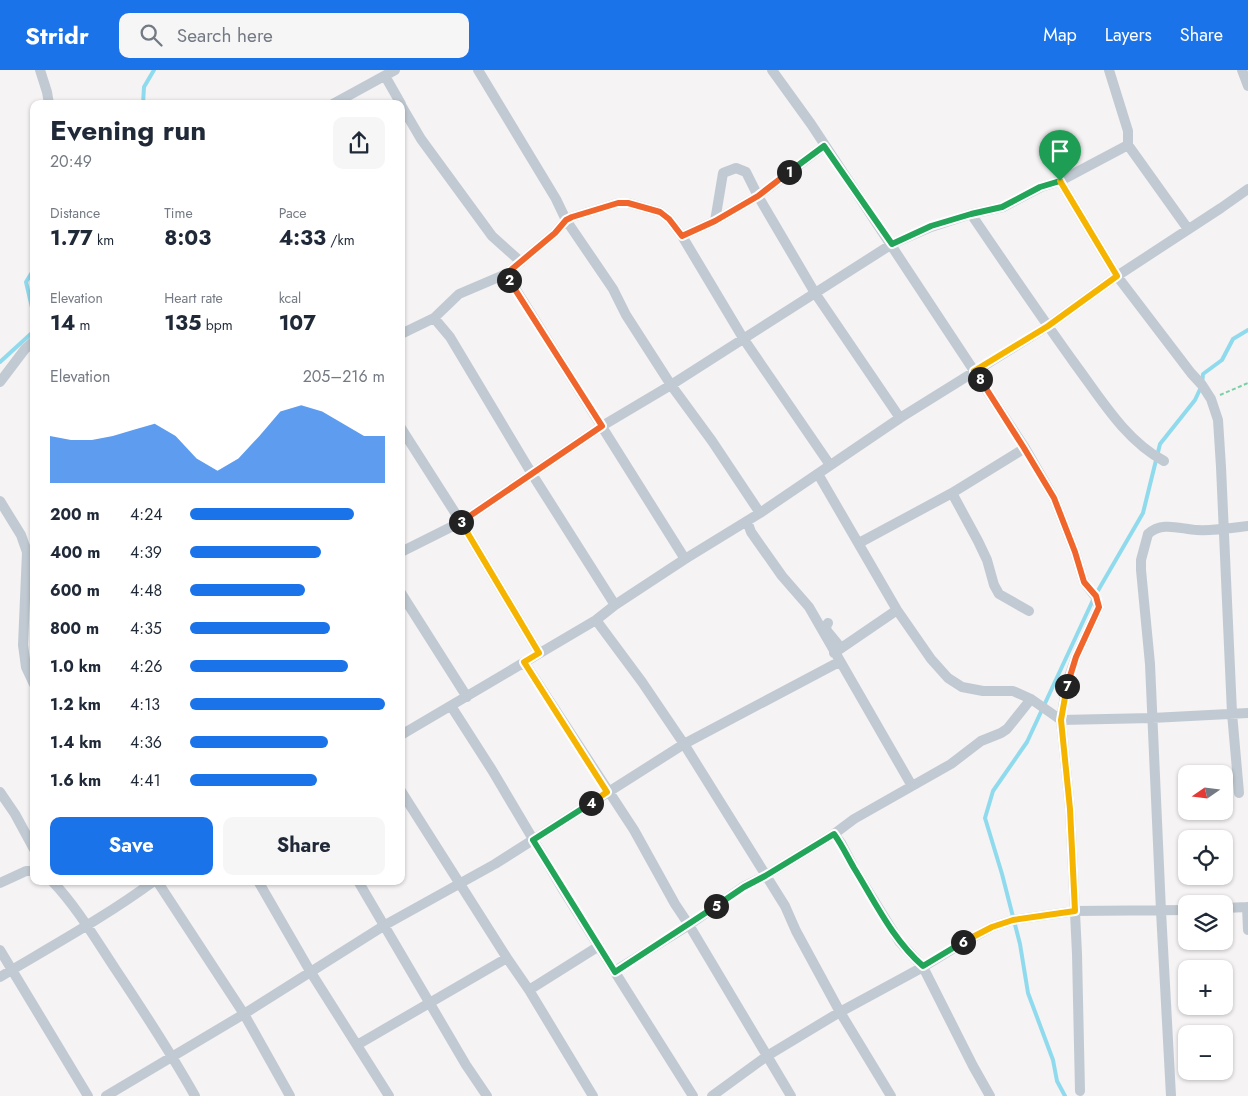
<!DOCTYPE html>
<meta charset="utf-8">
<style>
:root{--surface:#fff;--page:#f6f6f7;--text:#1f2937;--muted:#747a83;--accent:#1a73e8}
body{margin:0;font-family:Jost,sans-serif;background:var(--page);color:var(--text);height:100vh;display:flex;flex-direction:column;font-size:19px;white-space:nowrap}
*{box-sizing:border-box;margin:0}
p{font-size:16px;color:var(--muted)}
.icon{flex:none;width:28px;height:28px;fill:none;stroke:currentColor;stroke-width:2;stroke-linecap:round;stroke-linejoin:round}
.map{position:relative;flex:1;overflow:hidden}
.details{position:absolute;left:30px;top:30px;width:375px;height:785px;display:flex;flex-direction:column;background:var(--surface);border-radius:10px;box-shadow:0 1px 4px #0004}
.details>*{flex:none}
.needle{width:32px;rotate:256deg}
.buttons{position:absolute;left:1178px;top:695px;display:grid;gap:10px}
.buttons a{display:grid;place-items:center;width:55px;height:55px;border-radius:10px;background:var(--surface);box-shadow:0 1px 4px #0004;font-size:25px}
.pin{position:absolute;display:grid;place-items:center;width:42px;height:42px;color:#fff;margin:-51px -21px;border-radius:50% 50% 50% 0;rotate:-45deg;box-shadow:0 0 5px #0007}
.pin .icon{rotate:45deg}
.km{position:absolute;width:25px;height:25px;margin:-12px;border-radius:50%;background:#222;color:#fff;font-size:14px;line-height:25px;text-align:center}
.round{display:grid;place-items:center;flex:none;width:52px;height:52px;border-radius:10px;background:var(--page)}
.headline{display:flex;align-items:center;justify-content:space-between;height:85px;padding:0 20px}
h1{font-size:28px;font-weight:700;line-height:38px}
.metrics{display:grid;grid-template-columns:repeat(3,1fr);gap:8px;height:85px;padding:5px 20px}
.metrics div{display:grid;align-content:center}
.metrics b{font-size:21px;font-weight:700}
.metrics small{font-size:14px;font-weight:400}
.metrics p{font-size:14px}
.chart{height:140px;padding:10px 20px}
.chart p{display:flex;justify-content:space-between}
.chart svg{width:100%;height:90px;margin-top:5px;fill:var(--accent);opacity:.7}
.action{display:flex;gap:10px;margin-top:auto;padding:10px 20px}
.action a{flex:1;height:58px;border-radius:10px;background:var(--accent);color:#fff;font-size:20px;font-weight:700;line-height:58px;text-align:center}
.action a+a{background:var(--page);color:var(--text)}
ul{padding:0 20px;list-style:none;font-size:16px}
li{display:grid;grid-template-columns:80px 60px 1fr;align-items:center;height:38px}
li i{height:12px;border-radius:6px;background:var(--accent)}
header{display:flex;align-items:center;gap:30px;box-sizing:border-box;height:70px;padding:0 25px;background:var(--accent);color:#fff}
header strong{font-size:24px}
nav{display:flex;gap:28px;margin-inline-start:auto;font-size:18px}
.search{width:350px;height:45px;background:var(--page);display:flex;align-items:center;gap:12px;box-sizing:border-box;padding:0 18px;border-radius:10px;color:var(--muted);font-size:19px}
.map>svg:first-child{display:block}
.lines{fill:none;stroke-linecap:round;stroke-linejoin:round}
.stream{stroke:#90daee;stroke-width:4}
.path{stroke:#7ad0a6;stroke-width:2;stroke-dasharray:4 2.5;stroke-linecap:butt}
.street{stroke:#c1cad2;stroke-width:10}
.split-1-casing{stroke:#fff;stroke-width:10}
.split-2-casing{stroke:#fff;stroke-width:10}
.split-3-casing{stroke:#fff;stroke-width:10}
.split-4-casing{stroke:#fff;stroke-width:10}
.split-5-casing{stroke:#fff;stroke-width:10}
.split-6-casing{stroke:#fff;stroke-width:10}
.split-7-casing{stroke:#fff;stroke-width:10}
.split-8-casing{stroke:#fff;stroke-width:10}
.split-9-casing{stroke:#fff;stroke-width:10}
.split-1{stroke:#22a559;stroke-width:6}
.split-2{stroke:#f0652b;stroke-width:6}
.split-3{stroke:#f0652b;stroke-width:6}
.split-4{stroke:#f5b400;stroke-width:6}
.split-5{stroke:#22a559;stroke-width:6}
.split-6{stroke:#22a559;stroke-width:6}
.split-7{stroke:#f5b400;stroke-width:6}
.split-8{stroke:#f0652b;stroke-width:6}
.split-9{stroke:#f5b400;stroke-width:6}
</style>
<header>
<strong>Stridr</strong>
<div class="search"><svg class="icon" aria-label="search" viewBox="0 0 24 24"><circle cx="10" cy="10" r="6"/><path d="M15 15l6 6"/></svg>Search here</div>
<nav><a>Map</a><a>Layers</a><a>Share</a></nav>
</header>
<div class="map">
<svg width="1248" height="1026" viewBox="0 0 1248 1026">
<rect width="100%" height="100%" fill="#f5f3f3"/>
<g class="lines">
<path class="stream" d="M143,34L144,17L154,0
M34,199L26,212L34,246
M0,292L34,261
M1096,524L1143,443L1160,374L1195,330L1202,315L1203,304L1222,290L1233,269L1248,260
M1065,1026L1057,1011L1053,990L1028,923L1020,874L1002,804L985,748L993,721L1027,672L1093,530"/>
<path class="path" d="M1220,325L1248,313"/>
<path class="street" d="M40,0L47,22L49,34
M478,0L556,129L566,150L613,219L626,245L671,315L712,371L760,443
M772,0L811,54L1025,378L1054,428L1075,482L1084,512L1095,526L1099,537L1076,587L1067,613L1061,650L1070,739L1077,884L1080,1021
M1109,0L1128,61V75L1188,159
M1242,0L1248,16
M385,6L401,34
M333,34L395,0
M401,35L421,69L492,166L521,192
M1060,111L1117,206L1191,303L1202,315L1211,329L1218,350L1221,397L1232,643L1239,723
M971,144C1005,194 1039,244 1075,294C1101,329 1125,370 1164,391
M715,151L758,126L815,223L900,348
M682,166L715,151L723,103L736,98L746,102L758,126L824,76
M506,204L685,489
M434,248L450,267L532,404L615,535
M401,264L434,248L459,224L506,204L555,163L566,150L572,147L618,133H628L660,142L669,149L682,166L743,268L830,395
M0,312L25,279L34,271
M401,358L461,452L539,583
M818,404L897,540L931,589L948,608L962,617L983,621H1013L1031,629L1061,650L1152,648L1248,643
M952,423L978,471L987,490L994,515L999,524L1029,541
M0,431L21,465L27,482L23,575L26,597L34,614
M747,451L751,462L782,506L809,537L912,716
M859,473L952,423L1025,378
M401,482L461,452L602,356L671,315L892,174L931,157L971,144L1003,137L1041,117L1060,111L1128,75
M401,523L467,627
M596,550L642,612L684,674L785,836L796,861L840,942L923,897L964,872L992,857L1013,850L1075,841L1186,840
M828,553L826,556L827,561L841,578
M834,583L897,540
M524,592L634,760L675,834L689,855L791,1026
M451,636L492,700L562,818L693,1026
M401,665L596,550L615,535L685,489L760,443L900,348L1048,256L1117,206L1221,138L1248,119
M401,721L507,888L529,920L593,1026
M0,722L15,744L34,779
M834,764L841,773L854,798L899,871L923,897L973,996L990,1026
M52,811C77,837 96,870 116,900C144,942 171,983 195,1026
M157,811L244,944L290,1026
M258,811L310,901L389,1026
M358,811L466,995L487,1026
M0,813L26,801H34
M1247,837L1248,860
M1224,838L1248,837
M0,880L88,1026
M615,901L689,855L743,817L765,806L834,764L854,749L951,694L981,671L1001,663L1007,659L1031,629
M0,907C52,876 105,847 154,811
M529,920L599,876
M357,975L507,888
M106,1026L244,944L385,855L495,794L684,674L839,592
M712,1026L767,986L840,942L891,1026
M1171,1026L1161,841L1150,594L1141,500V490L1148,464C1162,451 1180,459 1197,460C1214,461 1231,458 1248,456"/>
</g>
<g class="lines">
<defs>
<path id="split-1" d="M789,102L824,76L892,174L931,156L971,144L1002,137L1040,117L1060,111"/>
<path id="split-2" d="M509,210L506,204L555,163L566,150L572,147L618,133H628L660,142L669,149L682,166L715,151L758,126L789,102"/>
<path id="split-3" d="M461,452L602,356L509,210"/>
<path id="split-4" d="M461,452L539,583L524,592L607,722L591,733"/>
<path id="split-5" d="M591,733L533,770L615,902L716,836"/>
<path id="split-6" d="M716,836L744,817L765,806L834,764C842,775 847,786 854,798C875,832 893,870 923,896L963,872"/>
<path id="split-7" d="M963,872L992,857L1013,850L1075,841L1070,739L1061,650L1067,616"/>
<path id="split-8" d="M980,309L1024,378L1054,428L1075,482L1084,512L1096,526L1099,537L1076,587L1067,616"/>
<path id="split-9" d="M980,309L974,301L1048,256L1117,206L1060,111"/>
</defs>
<use href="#split-1" class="split-1-casing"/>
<use href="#split-2" class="split-2-casing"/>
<use href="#split-3" class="split-3-casing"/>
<use href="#split-4" class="split-4-casing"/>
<use href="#split-5" class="split-5-casing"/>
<use href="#split-6" class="split-6-casing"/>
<use href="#split-7" class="split-7-casing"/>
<use href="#split-8" class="split-8-casing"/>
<use href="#split-9" class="split-9-casing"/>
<use href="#split-1" class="split-1"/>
<use href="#split-2" class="split-2"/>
<use href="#split-3" class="split-3"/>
<use href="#split-4" class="split-4"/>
<use href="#split-5" class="split-5"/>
<use href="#split-6" class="split-6"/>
<use href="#split-7" class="split-7"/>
<use href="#split-8" class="split-8"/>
<use href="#split-9" class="split-9"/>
</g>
</svg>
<div class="buttons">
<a><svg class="needle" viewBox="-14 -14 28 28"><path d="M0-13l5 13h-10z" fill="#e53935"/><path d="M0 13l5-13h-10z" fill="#747a83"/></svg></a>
<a><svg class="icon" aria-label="locate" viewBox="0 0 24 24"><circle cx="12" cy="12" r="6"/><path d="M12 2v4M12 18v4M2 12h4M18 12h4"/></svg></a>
<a><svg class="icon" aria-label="layers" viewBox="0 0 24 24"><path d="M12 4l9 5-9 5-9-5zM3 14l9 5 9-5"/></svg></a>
<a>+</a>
<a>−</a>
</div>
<div class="pin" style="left:1060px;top:111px;background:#1e9e55"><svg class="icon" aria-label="arrive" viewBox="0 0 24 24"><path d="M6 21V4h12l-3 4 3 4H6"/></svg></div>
<b class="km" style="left:789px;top:102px">1</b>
<b class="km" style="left:509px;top:210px">2</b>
<b class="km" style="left:461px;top:452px">3</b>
<b class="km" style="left:591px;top:733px">4</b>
<b class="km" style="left:716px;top:836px">5</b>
<b class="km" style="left:963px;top:872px">6</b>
<b class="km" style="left:1067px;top:616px">7</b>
<b class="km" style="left:980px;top:309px">8</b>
<section class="details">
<div class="headline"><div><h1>Evening run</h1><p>20:49</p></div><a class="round"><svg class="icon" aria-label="share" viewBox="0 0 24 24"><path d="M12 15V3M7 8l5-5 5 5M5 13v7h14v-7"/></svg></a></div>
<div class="metrics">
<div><p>Distance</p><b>1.77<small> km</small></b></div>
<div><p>Time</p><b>8:03</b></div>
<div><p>Pace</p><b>4:33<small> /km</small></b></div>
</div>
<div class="metrics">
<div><p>Elevation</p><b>14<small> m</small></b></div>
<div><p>Heart rate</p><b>135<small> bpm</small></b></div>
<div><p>kcal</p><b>107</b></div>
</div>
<div class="chart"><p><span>Elevation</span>205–216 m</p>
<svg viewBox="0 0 160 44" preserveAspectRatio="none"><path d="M0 44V21L10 23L20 23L30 21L40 18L50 15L60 21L70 32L80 38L90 32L100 21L110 9L120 6L130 9L140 15L150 21L160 21V44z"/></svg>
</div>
<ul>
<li><b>200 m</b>4:24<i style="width:84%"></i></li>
<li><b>400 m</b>4:39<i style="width:67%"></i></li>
<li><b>600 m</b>4:48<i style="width:59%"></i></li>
<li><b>800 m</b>4:35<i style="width:72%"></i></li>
<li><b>1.0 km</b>4:26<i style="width:81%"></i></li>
<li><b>1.2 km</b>4:13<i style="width:100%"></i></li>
<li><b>1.4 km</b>4:36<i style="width:71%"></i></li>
<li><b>1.6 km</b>4:41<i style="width:65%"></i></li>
</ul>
<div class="action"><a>Save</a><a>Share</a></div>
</section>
</div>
